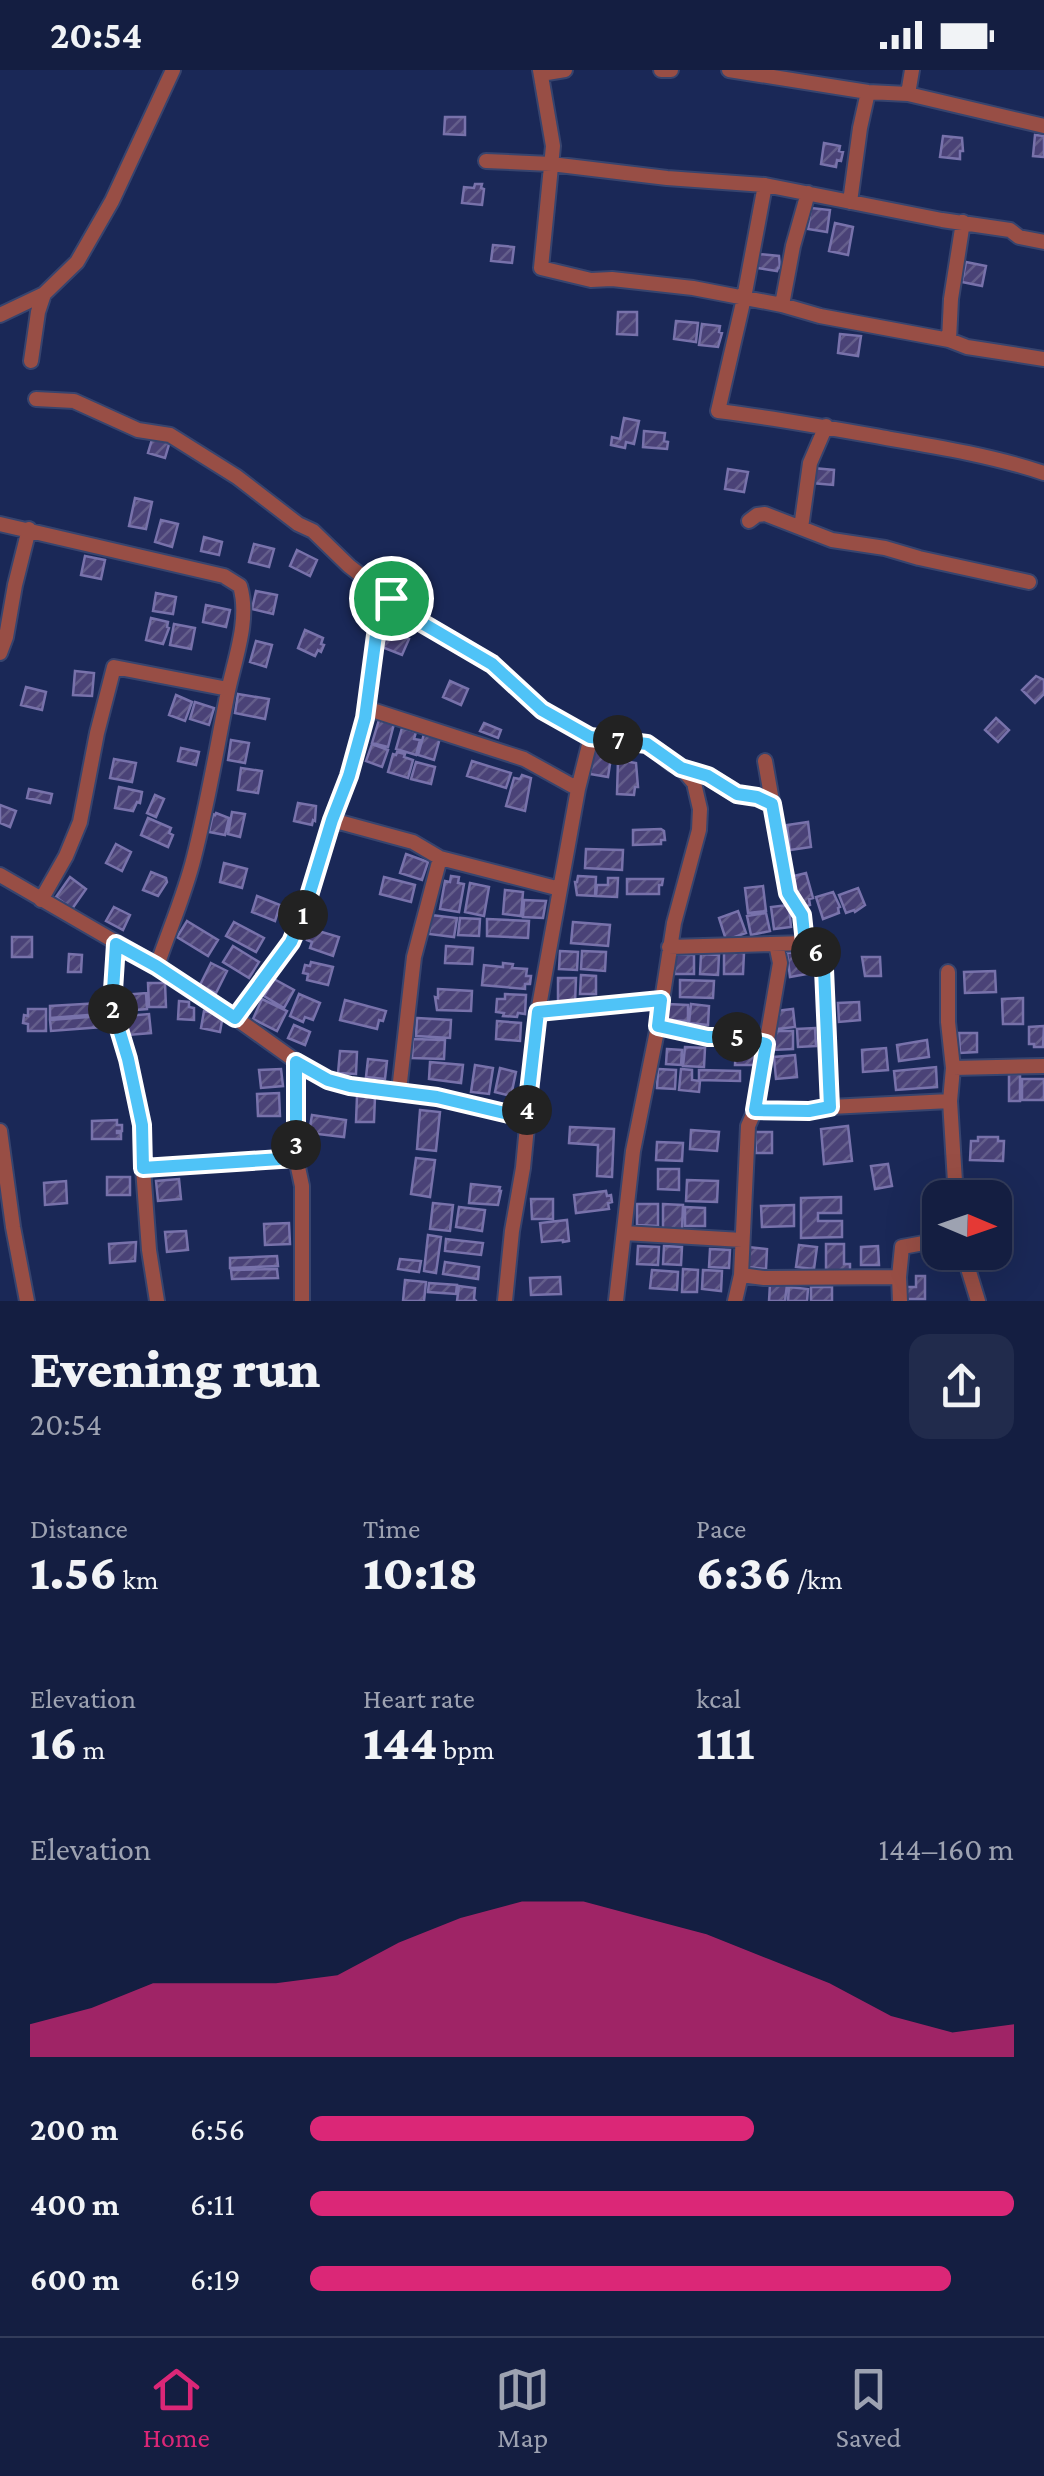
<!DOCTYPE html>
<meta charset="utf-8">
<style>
:root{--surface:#141e41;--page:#212b4c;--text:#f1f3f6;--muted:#9da2b1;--line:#333c5a;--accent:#db2777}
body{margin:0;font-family:"Crimson Pro",serif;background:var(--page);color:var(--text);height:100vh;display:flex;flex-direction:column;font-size:38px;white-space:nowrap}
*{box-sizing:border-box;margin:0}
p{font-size:32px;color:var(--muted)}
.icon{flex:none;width:55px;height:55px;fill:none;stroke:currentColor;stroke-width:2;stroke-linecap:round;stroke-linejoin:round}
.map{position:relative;height:1231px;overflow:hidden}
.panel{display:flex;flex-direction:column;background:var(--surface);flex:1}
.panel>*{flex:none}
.needle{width:65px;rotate:92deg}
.buttons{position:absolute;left:922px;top:1110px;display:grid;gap:20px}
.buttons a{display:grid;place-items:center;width:90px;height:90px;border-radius:20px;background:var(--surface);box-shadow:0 10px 40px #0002,0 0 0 2px var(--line);font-size:50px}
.pin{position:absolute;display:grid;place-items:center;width:85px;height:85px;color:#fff;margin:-42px;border:5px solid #fff;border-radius:50%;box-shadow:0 2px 10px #0007}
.km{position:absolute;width:50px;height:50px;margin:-25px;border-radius:50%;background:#222;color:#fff;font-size:28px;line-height:50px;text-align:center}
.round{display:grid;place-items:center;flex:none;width:105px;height:105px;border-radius:20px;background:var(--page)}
.headline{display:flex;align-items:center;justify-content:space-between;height:170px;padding:0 30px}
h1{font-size:55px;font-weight:800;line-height:75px}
.stats{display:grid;grid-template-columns:repeat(3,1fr);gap:15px;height:170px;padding:10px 30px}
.stats div{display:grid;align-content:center}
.stats b{font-size:50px;font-weight:800}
.stats small{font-size:28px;font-weight:400}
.stats p{font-size:28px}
.chart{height:280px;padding:20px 30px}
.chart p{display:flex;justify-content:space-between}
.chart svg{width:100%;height:180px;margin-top:10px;fill:var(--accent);opacity:.7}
ul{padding:0 30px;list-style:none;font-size:32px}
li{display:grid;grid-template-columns:160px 120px 1fr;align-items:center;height:75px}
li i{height:25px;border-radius:12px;background:var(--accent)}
.status{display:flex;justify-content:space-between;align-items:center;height:70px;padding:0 50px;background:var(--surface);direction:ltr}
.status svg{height:28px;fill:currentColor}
.menu{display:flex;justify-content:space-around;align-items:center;height:140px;border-top:2px solid var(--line);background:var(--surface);font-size:28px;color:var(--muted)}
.menu a{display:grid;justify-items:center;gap:5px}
.menu .current{color:var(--accent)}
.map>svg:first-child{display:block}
.building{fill:url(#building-hatch);stroke:#7872ab;stroke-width:2.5}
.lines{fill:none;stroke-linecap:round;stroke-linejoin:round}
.street-casing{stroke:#37446e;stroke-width:18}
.street{stroke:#984e45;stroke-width:14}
.route-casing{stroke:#fff;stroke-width:20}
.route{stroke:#4fc3f7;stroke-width:12}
</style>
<div class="status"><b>20:54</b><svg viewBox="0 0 49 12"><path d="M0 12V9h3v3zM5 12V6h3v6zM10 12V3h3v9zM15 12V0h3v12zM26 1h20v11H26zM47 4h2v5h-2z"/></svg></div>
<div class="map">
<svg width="1044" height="1231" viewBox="0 0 1044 1231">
<defs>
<pattern id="building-hatch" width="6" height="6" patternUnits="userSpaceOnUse" patternTransform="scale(2.5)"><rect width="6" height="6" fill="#4a4277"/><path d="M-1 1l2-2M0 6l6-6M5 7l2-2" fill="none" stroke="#645e8b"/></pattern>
</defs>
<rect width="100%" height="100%" fill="#1a2857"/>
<path class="building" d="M445,47H465V65L444,64Z
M1035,65L1044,66V87L1033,86Z
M943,66L962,68L963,81H960V89L940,87Z
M824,73L840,76L839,81L843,82L841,91L837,90L836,97L821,94Z
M475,114H482L481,118L484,119L482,135L462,133L464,117L474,118Z
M811,138L830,140L827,162L808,159Z
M835,153L853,157L848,185L829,181Z
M493,175L514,177L512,193L491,191Z
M759,184L779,186L780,198H778L777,201L757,198Z
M966,192L986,196L982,216L962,212Z
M618,242H637V265L617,264Z
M676,251L698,253L696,272L674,269Z
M702,254L720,256L719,262L722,263L718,277L699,275Z
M840,264L861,266L858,286L838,283Z
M624,348L639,351L634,374L626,372L625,378L611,375L612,367L620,369Z
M644,361L665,363L664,371L668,372L667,379L643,377Z
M153,366L170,371L165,388L148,383Z
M813,398L834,400L833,415L812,413Z
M728,399L748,402L744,422L725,419Z
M135,428L152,432L146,459L129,456Z
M161,450L178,454L172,477L155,472Z
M204,467L222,472L219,485L201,481Z
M254,474L274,479L269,497L249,492Z
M297,480L317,490L310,506L290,496Z
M85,486L105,490L101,509L81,505Z
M256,521L277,525L273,544L252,539Z
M156,523L176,527L173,544L153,541Z
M206,535L230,540L226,557L203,552Z
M151,548L168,552L167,557L169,558L163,574L146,570Z
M174,554L195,558L191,579L170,575Z
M305,560L323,568L321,574L324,575L321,582L318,580L315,586L298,578Z
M389,561L409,569L402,585L382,577Z
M256,571L272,575L266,597L250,592Z
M75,601L94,603L92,626L73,625Z
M1036,606L1044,610V624L1035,633L1022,620Z
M450,611L468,619L461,635L443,627Z
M26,617L46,622L42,640L21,635Z
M238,624L269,629L265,649L235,643Z
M176,625L192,632L185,651L169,645Z
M195,632L214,638L209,655L190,649Z
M996,648L1009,660L998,672L985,660Z
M379,650L394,654L388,677L372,673Z
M484,653L501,660L498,668L480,661Z
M402,658L416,662L414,669L420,670L416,685L396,679Z
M424,664L440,668L434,690L418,685Z
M231,670L249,673L245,693L228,690Z
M372,674L388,680L382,697L366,691Z
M181,678L199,682L196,695L178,691Z
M594,679L612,681L608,707L590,704Z
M397,682L405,684L404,687L413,690L408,708L388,702L393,684L396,685Z
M114,689L136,693L132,712L110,708Z
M618,690L636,693L638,717H635L634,725L617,724Z
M472,691L511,703L506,718L467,706Z
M416,692L435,697L431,714L411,709Z
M241,698L262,701L258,723L238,720Z
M522,705L531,708L525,741L506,736L514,708L520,709Z
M119,717L142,722L140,733L137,732L133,741L115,738Z
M29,719L52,724L50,733L27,728Z
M155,725L164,729L156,747L147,743Z
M298,733L316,736L315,751L313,750L312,755L294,751Z
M0,735L16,741L10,757L0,753Z
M232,742L245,744L240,767L228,764Z
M216,743L229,748L225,765L209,762L213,744L215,745Z
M148,748L171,758L169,763L173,765L168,777L141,765Z
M808,752L811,777L790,780L787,755Z
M661,759L664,761L665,770H661V774L633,775V760Z
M116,774L131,782L122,801L106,793Z
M586,779L623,780L622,800L585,798Z
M406,784L428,792L422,810L400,803Z
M224,793L247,799L242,818L220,812Z
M151,802L166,808L167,812L158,826L143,820Z
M806,803L813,828L809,829L810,835L804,837L803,831L797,833L790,807Z
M451,806L459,807L458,813L464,814L459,842L440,839L445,811L450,812Z
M578,806L596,807L595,826L577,825L575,812H577Z
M70,807L86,819L72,839L56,827Z
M384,807L415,815L411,832L380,824Z
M608,808H618L617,827L596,826L597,815H608Z
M627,809H663L662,815H659V824H627Z
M470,813L489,817L484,846L465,842Z
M763,816L766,841L748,843L745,818Z
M858,818L865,835L855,842L854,840L846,843L839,825Z
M505,820L523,822L521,846L503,844Z
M833,822L840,837L838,838L839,843L823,849L816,827Z
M257,826L280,835L275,851L252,842Z
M524,830L546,831L543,848L523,847Z
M789,835L791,857L774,859L771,837Z
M114,837L130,845L123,860L106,851Z
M738,841L746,863L726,870L719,848Z
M766,843L770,861L751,865L747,846Z
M431,845L457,848L454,867L429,864Z
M460,848L480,849L479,866L458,865Z
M487,849L529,851L528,868L487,866Z
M187,851L218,870L208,886L177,867Z
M234,852L264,868L256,882L226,866Z
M573,852L610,855L608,876L571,873Z
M315,860L339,867L333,886L310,878L312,872L307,870L310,863L314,864Z
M12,867H32V887H12Z
M233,876L259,892L249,908L223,892Z
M446,876L473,878L472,894L445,893Z
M560,881L578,882L577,900L559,899Z
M582,881L606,882L605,901L581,899Z
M805,881L807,904L790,907L787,883Z
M724,882L744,883L743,904H724Z
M69,884L82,885L81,902H68Z
M674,884L694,885V904H675Z
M701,884L719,885L718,905L700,904Z
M862,887H880L881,906H865Z
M311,892L333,897L328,915L307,910L308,904L303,903L305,895L310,896Z
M211,893L227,901L216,923L200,915Z
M503,893L513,894L512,898L527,899L526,906H531L530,914H525V919L482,915L484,895L503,897Z
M995,901L996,922L965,923L964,902Z
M581,905L596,906V924H580Z
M558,908H576L575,933L558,932Z
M274,909L294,920L284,938L264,926Z
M680,910L714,911L713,928L680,927Z
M148,913H165L166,937H149Z
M438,919L472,921L471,941L437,940L435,927L438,928Z
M146,923L147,939L124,941L123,925Z
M299,924L320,933L313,950L305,947L303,952L290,946Z
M505,924L526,925L525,944L518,943L517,947L503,946L504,943L496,942L497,929H505Z
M1023,928V954H1003L1002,929Z
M262,929L287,941L277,961L253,949Z
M345,930L386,941L383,951L379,950L377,959L340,950Z
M179,931L189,932V937L194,938V950L178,949Z
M859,932L860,950L839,952L838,933Z
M100,933L101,944L50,948V936Z
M667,934L688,935V951L666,950Z
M691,934L709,936L708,955L689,953Z
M28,939H46V961H28V954L23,953L24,945L28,946Z
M793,939L795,957L777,959L775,941Z
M204,941L223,945L220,962L201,958Z
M149,944L151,963L128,965L126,946Z
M101,946L102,957L51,961L50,950Z
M417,948L451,950L450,968L416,966Z
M497,951L521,953L520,971L496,969Z
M294,955L310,962L305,975L288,968Z
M1044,956L1043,977H1034V974H1029V957Z
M815,958L816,976L798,977L797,959Z
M772,961H793V979L772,980Z
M959,963H977V982L960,983Z
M413,969L445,970L444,989L412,988Z
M927,970L929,987L899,991L897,975Z
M736,975L756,976L755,995H735Z
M685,977L705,978L704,997L683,996Z
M886,978L888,1000L863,1002L862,980Z
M667,979L682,980L681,995L666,994Z
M340,981L357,982L356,1004L338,1003Z
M795,985L797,1007L776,1009L774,987Z
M368,989L387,991L385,1009L366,1007Z
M430,992L463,995L461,1013L429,1009Z
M475,995L493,998L489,1024L471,1022Z
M936,997L937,1017L896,1020L894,1001Z
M500,998L516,1002L511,1026L495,1022Z
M281,999L283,1016L261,1018L259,1000Z
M658,999L676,1000L675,1019L657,1018Z
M681,999L692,1000V1010L700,1011L699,1022L679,1020Z
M699,1000L740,1001V1011L699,1010Z
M1009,1004H1020V1031H1009Z
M1022,1009H1044V1030H1022Z
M279,1023L280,1046H258L257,1024Z
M357,1026H375L374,1052H356Z
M420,1040L440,1042L436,1081L417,1079Z
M312,1045L346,1050L344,1067L309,1063Z
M117,1050V1055H122V1061H117V1063H121V1069H92V1051Z
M848,1056L852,1091L824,1094L821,1059Z
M570,1057L614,1059L612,1107L597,1106L598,1075L569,1073Z
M691,1060L719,1062L717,1081L690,1079Z
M755,1062H772V1083H756Z
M978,1067H998V1071H1004L1003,1091L970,1090L971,1071H978Z
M657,1072L683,1073L682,1091L656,1090Z
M416,1088L435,1090L430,1127L411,1124Z
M888,1094L892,1116L875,1119L871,1096Z
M658,1099H679V1120L658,1119Z
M107,1107H130V1125H107Z
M179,1109L181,1129L158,1131L156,1111Z
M687,1110L718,1111L717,1132L686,1131Z
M66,1111L67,1133L45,1135L44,1113Z
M471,1114L500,1117L499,1121H501L498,1135L469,1133Z
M606,1121L607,1126L611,1125L612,1132L608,1133L609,1139L576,1143L574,1125Z
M841,1127V1143H818V1151H842V1167L801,1168V1128Z
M531,1129H553V1149H532Z
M433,1133L453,1135L450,1161L430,1159Z
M637,1134H658V1156L637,1155Z
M663,1134L683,1135L682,1160H663Z
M794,1135V1156L762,1157L761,1136Z
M459,1137L485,1140L482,1161L456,1157Z
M685,1137L705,1138V1156H685Z
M567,1150L569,1171L563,1172V1170L542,1172L540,1153Z
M289,1153L290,1174L265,1175L264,1154Z
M186,1161L188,1180L167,1182L165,1162Z
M428,1165L441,1167L436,1203L424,1201Z
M446,1169L483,1173L481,1185L445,1181Z
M136,1172L135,1191L110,1193L109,1174Z
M826,1174H844V1194H850V1202H826Z
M799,1175L817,1177L814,1199L796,1197Z
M638,1176L659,1177L658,1195L637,1194Z
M664,1176L682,1177L681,1195L663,1194Z
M878,1176L879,1195H861V1177Z
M748,1177L767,1179L766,1199L747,1197Z
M710,1179L730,1180L729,1198L709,1197Z
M277,1186L278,1196L230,1198V1188Z
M400,1189L421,1191L419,1202L398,1199Z
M445,1192L479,1197L478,1209L443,1204Z
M277,1199L278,1208L232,1209L231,1200Z
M683,1199L698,1200L697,1222H682Z
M652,1200L678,1202L677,1220L650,1218Z
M703,1200L722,1201L721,1221L702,1219Z
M916,1206H925V1229H906V1217H916Z
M560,1207L561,1224L531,1225L530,1208Z
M405,1210L426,1212L424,1231H403Z
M429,1213L457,1215L456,1224L428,1222Z
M770,1214L787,1215L785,1231H769Z
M459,1216L475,1218L474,1229L476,1231H457Z
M789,1217L808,1219L807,1231H788Z
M811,1217H832V1231H811Z"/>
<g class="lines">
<defs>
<path id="street" d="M540,0L553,76L541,198L591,210L612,209L693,218L782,235L820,246L949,270L967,277L1044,289
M661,0H671
M729,0L868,22L908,24L1044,56
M541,4L565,0
M908,24L912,0
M486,91L551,94L667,108L765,115L942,150L1010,160L1019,167L1044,172
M765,115L744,228L718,341C775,348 830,358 886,368C939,377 993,386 1044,403
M850,132L860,58L868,22
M782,235L793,176L808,123
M0,245L44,224L77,192L112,131L173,0
M949,270L951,229L963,152
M31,291L38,242L44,224
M36,329L74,331L138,360L170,365L237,407L298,454L313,461L349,496L422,553L493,594L542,641L591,667L647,674L672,694L708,706L737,725L757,727L772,734
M749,451L757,445L765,444L832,470L885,478L919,488L1029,512
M0,454L224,506L240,516C250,549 235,588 228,621C217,677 208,732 194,787C185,824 169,860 157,896
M801,458L810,393L826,356
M0,583L6,567L15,515L29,459
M366,638L524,689L578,719
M765,691L788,823L802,845L805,873L817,883L824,899L830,1037
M332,750L413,772L440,788L560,819
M0,805L157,896L230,944L297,992L328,1010L350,1016L437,1027L526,1048
M41,830L66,786L80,752L97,663L114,597L228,619
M116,874L113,936L128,989L142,1055L143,1098L149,1180L157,1231
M669,877L805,873
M948,902V952L953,998L950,1031L956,1128
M538,942L661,930
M235,948L291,871L304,842L332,750L349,706L365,648L376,565L391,528L402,512
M658,956L708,967H738L766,973
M297,992L296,1088L302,1116V1231
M953,998L1044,996
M399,1021L414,887L440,788
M755,1040L809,1041L830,1037L950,1031
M0,1061L13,1157L27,1231
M143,1098L296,1088
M624,1163L742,1170
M995,1176L997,1177
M963,1182L978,1231
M741,1205L764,1208L899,1207
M505,1231L512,1161L523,1098L538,942L578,719L591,667
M616,1231L633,1081L658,956L674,853L699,760L700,739L694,713L683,700
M735,1231L741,1205L748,1056L755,1040L780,893L776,874
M900,1231L899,1207L902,1177L940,1170"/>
</defs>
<use href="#street" class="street-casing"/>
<use href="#street" class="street"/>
</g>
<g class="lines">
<defs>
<path id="route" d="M391,528L422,553L492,594L542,640L590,667L647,674L681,698L708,706L737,724L757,727L772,734L788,823L802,845L805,873L817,882L824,899L830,1037L809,1041L755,1040L766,974L738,967H708L658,956L661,930L538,942L526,1048L437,1027L350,1016L328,1010L296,992V1088L143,1098L142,1055L128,989L112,936L116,874L156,896L235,948L291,872L304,842L332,750L349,706L365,648L376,565Z"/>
</defs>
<use href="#route" class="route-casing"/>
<use href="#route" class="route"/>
</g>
</svg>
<div class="buttons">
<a><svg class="needle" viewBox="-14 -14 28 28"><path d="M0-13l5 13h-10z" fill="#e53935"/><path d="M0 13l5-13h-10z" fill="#9da2b1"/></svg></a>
</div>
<div class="pin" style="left:391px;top:528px;background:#1e9e55"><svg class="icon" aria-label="arrive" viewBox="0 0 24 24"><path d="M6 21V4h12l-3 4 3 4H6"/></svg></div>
<b class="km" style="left:303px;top:845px">1</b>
<b class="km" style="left:113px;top:939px">2</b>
<b class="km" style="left:296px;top:1075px">3</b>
<b class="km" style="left:527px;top:1040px">4</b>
<b class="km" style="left:737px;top:967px">5</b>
<b class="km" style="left:816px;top:882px">6</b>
<b class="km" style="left:618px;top:670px">7</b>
</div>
<section class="panel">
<div class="headline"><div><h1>Evening run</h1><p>20:54</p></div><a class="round"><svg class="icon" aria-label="share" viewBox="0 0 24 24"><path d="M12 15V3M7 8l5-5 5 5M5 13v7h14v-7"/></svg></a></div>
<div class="stats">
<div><p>Distance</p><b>1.56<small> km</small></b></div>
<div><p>Time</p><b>10:18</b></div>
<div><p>Pace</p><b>6:36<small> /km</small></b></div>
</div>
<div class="stats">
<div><p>Elevation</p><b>16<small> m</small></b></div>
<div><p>Heart rate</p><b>144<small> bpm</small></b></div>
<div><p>kcal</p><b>111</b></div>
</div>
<div class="chart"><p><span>Elevation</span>144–160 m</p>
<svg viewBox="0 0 160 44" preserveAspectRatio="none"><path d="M0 44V36L10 32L20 26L30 26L40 26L50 24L60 16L70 10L80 6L90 6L100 10L110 14L120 20L130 26L140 34L150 38L160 36V44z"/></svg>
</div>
<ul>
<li><b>200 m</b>6:56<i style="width:63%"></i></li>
<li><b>400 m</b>6:11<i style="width:100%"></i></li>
<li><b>600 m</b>6:19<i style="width:91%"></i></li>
</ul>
</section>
<nav class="menu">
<a class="current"><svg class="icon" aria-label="home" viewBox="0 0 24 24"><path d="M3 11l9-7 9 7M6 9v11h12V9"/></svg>Home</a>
<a><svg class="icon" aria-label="map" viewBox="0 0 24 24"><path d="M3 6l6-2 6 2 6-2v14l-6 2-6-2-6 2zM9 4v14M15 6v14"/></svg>Map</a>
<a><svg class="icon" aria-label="saved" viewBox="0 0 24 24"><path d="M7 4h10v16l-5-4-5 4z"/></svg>Saved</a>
</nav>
